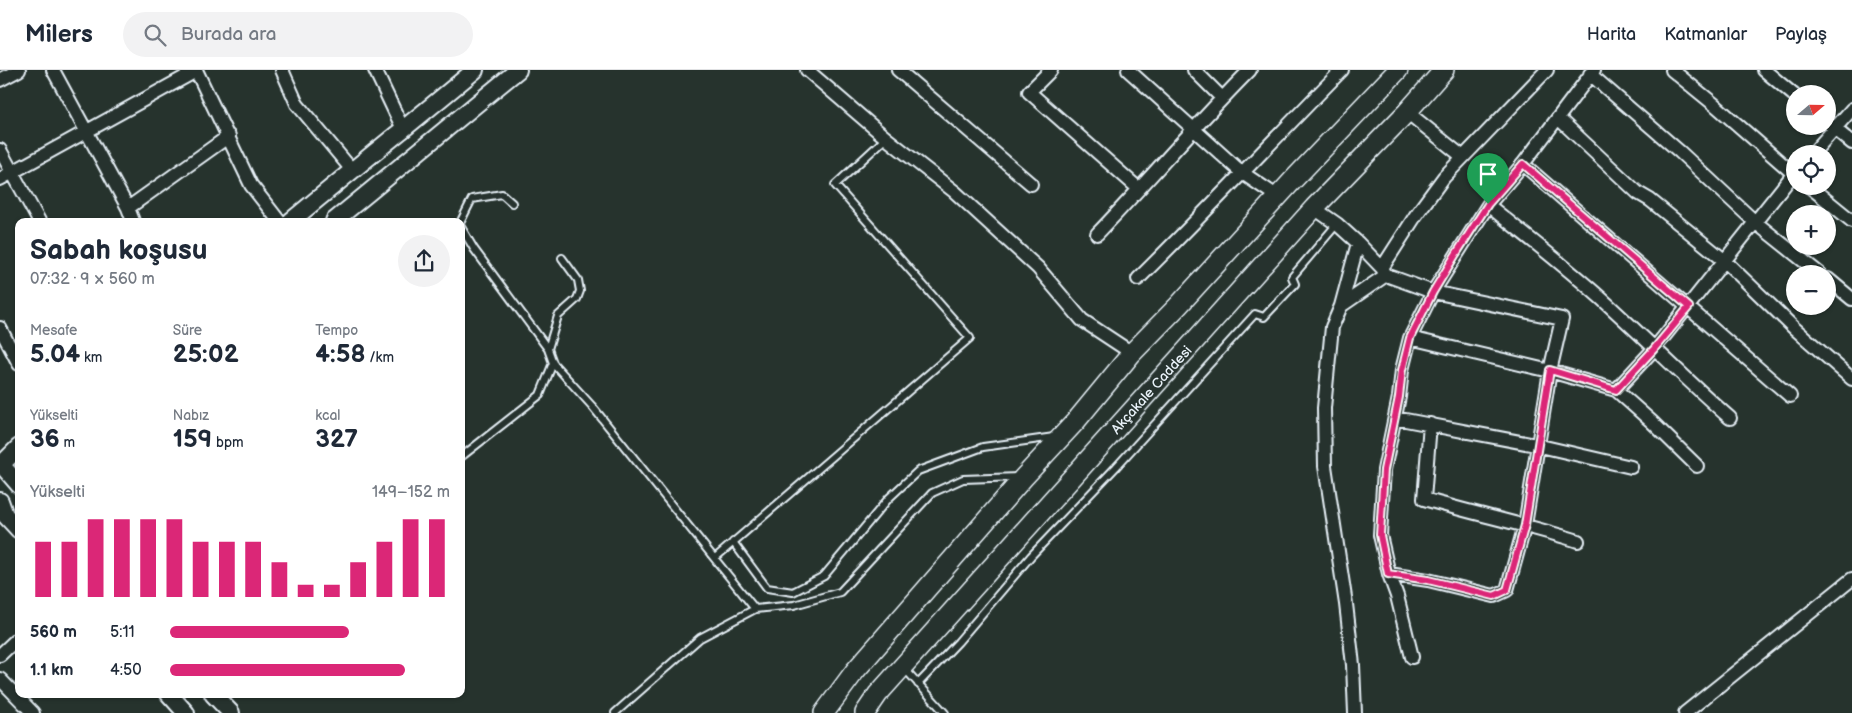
<!DOCTYPE html>
<html lang="tr">
<meta charset="utf-8">
<style>
:root{--surface:#fff;--page:#f2f2f3;--text:#1f2937;--muted:#747a83;--line:#e0e1e3;--accent:#db2777}
body{margin:0;font-family:"Balsamiq Sans",sans-serif;background:var(--page);color:var(--text);height:100vh;display:flex;flex-direction:column;font-size:19px;white-space:nowrap}
*{box-sizing:border-box;margin:0}
p{font-size:16px;color:var(--muted)}
.icon{flex:none;width:28px;height:28px;fill:none;stroke:currentColor;stroke-width:2;stroke-linecap:round;stroke-linejoin:round}
.map{position:relative;flex:1;overflow:hidden}
.details{position:absolute;left:15px;top:148px;width:450px;height:480px;display:flex;flex-direction:column;background:var(--surface);border-radius:10px;box-shadow:0 1px 4px #0004}
.details>*{flex:none}
.needle{width:32px;rotate:70deg}
.fabs{position:absolute;left:1786px;top:15px;display:grid;gap:10px}
.fabs a{display:grid;place-items:center;width:50px;height:50px;border-radius:50%;background:var(--surface);box-shadow:0 1px 4px #0004;font-size:25px}
.pin{position:absolute;display:grid;place-items:center;width:42px;height:42px;color:#fff;margin:-51px -21px;border-radius:50% 50% 50% 0;rotate:-45deg;box-shadow:0 0 5px #0007}
.pin .icon{rotate:45deg}
.round{display:grid;place-items:center;flex:none;width:52px;height:52px;border-radius:26px;background:var(--page)}
.headline{display:flex;align-items:center;justify-content:space-between;height:85px;padding:0 15px}
h1{font-size:28px;font-weight:800;line-height:38px}
.figures{display:grid;grid-template-columns:repeat(3,1fr);gap:8px;height:85px;padding:5px 15px}
.figures div{display:grid;align-content:center}
.figures b{font-size:25px;font-weight:800}
.figures small{font-size:14px;font-weight:400}
.figures p{font-size:14px}
.chart{height:140px;padding:10px 15px}
.chart p{display:flex;justify-content:space-between}
.chart svg{width:100%;height:90px;margin-top:5px;stroke:var(--accent);stroke-width:6}
ul{padding:0 15px;list-style:none;font-size:16px}
li{display:grid;grid-template-columns:80px 60px 1fr;align-items:center;height:38px}
li i{height:12px;border-radius:6px;background:var(--accent)}
header{display:flex;align-items:center;gap:30px;box-sizing:border-box;height:70px;padding:0 25px;background:var(--surface);border-bottom:1px solid var(--line)}
header strong{font-size:24px}
nav{display:flex;gap:28px;margin-inline-start:auto;font-size:18px}
.search{width:350px;height:45px;background:var(--page);display:flex;align-items:center;gap:12px;box-sizing:border-box;padding:0 18px;border-radius:28px;color:var(--muted);font-size:19px}
.map>svg:first-child{display:block}
.lines{fill:none;stroke-linecap:round;stroke-linejoin:round}
.lane-casing{stroke:#e8f1f8;stroke-width:10}
.street-casing{stroke:#e8f1f8;stroke-width:16}
.secondary-casing{stroke:#e8f1f8;stroke-width:20}
.primary-casing{stroke:#e8f1f8;stroke-width:22}
.lane{stroke:#26332d;stroke-width:6}
.street{stroke:#26332d;stroke-width:12}
.secondary{stroke:#26332d;stroke-width:16}
.primary{stroke:#26332d;stroke-width:19}
.route-casing{stroke:#fff;stroke-width:10}
.route{stroke:#db2777;stroke-width:6}
.labels{text-anchor:middle;dominant-baseline:central;stroke-width:5;stroke-linejoin:round;paint-order:stroke}
.street-label{font-size:14px;fill:#e8f1f8;stroke:#26332d}
</style>
<header>
<strong>Milers</strong>
<div class="search"><svg class="icon" aria-label="search" viewBox="0 0 24 24"><circle cx="10" cy="10" r="6"/><path d="M15 15l6 6"/></svg>Burada ara</div>
<nav><a>Harita</a><a>Katmanlar</a><a>Paylaş</a></nav>
</header>
<div class="map">
<svg width="1852" height="643" viewBox="0 0 1852 643">
<rect width="100%" height="100%" fill="#26332d"/>
<filter id="ink" filterUnits="userSpaceOnUse"><feTurbulence type="fractalNoise" baseFrequency=".02" numOctaves="2"/><feDisplacementMap in="SourceGraphic" scale="10" xChannelSelector="R" yChannelSelector="G"/><feConvolveMatrix kernelMatrix="1 2 1 2 8 2 1 2 1" color-interpolation-filters="sRGB"/></filter>
<g filter="url(#ink)">
<g class="lines">
<defs>
<path id="lane" d="M461,151L472,129L502,124L512,133
M461,157L474,179L548,279L553,293L540,325L461,387
M548,279L558,246L577,229L580,221L578,210L562,188
M553,293L592,336L755,539L794,535L840,522L932,423L963,409L1019,407
M733,472L767,518L793,522L824,506L889,428L918,401L983,377L1054,367
M715,488L970,268L835,115L886,68
M904,598L945,643
M918,614L958,572L1031,486L1116,397L1255,244L1264,247L1295,214L1292,207L1337,154
M615,643L700,568L755,539"/>
<path id="street" d="M53,0L128,138L133,151
M196,0L251,115L279,151
M282,0L297,34L352,100
M375,0L404,61
M807,0L886,68L955,122L1038,198L1082,250L1132,283
M898,0L1031,114
M1051,0L1029,22L1139,119
M1128,0L1241,102L1278,127
M1194,0L1222,28
M1672,0L1715,35L1795,105
M1764,0L1795,26
M1590,4L1680,82L1755,152L1820,204
M0,10L19,0
M1407,42L1463,87
M1558,48L1638,123L1650,130L1725,191L1794,258L1852,309
M1828,53L1852,73
M0,80L39,151
M1812,84L1852,39
M1523,94L1790,326
M0,109L196,1
M1809,116L1852,151
M1488,135C1531,170 1576,204 1616,242C1654,277 1691,314 1730,348
M128,138L229,66
M1314,138L1337,154L1358,173L1341,236L1332,257L1324,338L1325,396L1346,534L1353,595L1355,643
M1097,164C1149,110 1197,53 1250,0
M1358,173L1382,198L1386,205L1433,222L1562,249L1550,301L1525,455L1507,520L1494,526L1428,510L1389,504
M1382,198L1416,145L1444,107L1547,0
M1138,209C1207,141 1274,69 1342,0
M1828,209L1852,229
M1341,236L1386,205
M0,258L19,294
M1410,268L1550,301L1616,320L1654,279L1795,102
M1616,320L1652,352L1697,396
M1395,348L1536,375L1631,397
M1430,354L1424,429C1475,444 1527,455 1578,471
M0,585L19,567
M1412,587L1397,526L1389,504L1380,465L1384,400L1399,327L1402,300L1410,268L1433,222L1488,135L1523,94L1594,0
M0,609L33,643
M1685,643L1852,509"/>
<path id="secondary" d="M291,151C352,100 414,51 475,0
M334,151L518,0
M0,393L19,415
M0,396L19,377
M0,431L5,445L19,460
M169,624L186,643
M213,624L231,643"/>
<g id="primary">
<path d="M824,643L855,601L1024,407L1076,351L1132,283L1178,236L1294,109L1398,0"/>
<path id="s1" d="M865,643L878,624L1314,138L1407,42L1444,0"/>
</g>
</defs>
<use href="#lane" class="lane-casing"/>
<use href="#street" class="street-casing"/>
<use href="#secondary" class="secondary-casing"/>
<use href="#primary" class="primary-casing"/>
<use href="#lane" class="lane"/>
<use href="#street" class="street"/>
<use href="#secondary" class="secondary"/>
<use href="#primary" class="primary"/>
</g>
</g>
<g class="lines" filter="url(#ink)">
<defs>
<path id="route" d="M1523,94L1689,237L1654,279L1616,320L1550,300L1525,455L1507,520L1494,526L1428,510L1388,504L1380,465L1384,400L1399,327L1402,300L1410,268L1433,222L1456,184L1488,134Z"/>
</defs>
<use href="#route" class="route-casing"/>
<use href="#route" class="route"/>
</g>
<g class="labels">
<g class="street-label">
<text stroke="none"><textPath href="#s1" startOffset="432">Akçakale Caddesi</textPath></text>
</g>
</g>
</svg>
<div class="fabs">
<a><svg class="needle" viewBox="-14 -14 28 28"><path d="M0-13l5 13h-10z" fill="#e53935"/><path d="M0 13l5-13h-10z" fill="#747a83"/></svg></a>
<a><svg class="icon" aria-label="locate" viewBox="0 0 24 24"><circle cx="12" cy="12" r="6"/><path d="M12 2v4M12 18v4M2 12h4M18 12h4"/></svg></a>
<a>+</a>
<a>−</a>
</div>
<div class="pin" style="left:1488px;top:134px;background:#1e9e55"><svg class="icon" aria-label="arrive" viewBox="0 0 24 24"><path d="M6 21V4h12l-3 4 3 4H6"/></svg></div>
<section class="details">
<div class="headline"><div><h1>Sabah koşusu</h1><p>07:32 · 9 × 560 m</p></div><a class="round"><svg class="icon" aria-label="share" viewBox="0 0 24 24"><path d="M12 15V3M7 8l5-5 5 5M5 13v7h14v-7"/></svg></a></div>
<div class="figures">
<div><p>Mesafe</p><b>5.04<small> km</small></b></div>
<div><p>Süre</p><b>25:02</b></div>
<div><p>Tempo</p><b>4:58<small> /km</small></b></div>
</div>
<div class="figures">
<div><p>Yükselti</p><b>36<small> m</small></b></div>
<div><p>Nabız</p><b>159<small> bpm</small></b></div>
<div><p>kcal</p><b>327</b></div>
</div>
<div class="chart"><p><span>Yükselti</span>149–152 m</p>
<svg viewBox="0 0 160 44" preserveAspectRatio="none"><path d="M5 44V17M15 44V17M25 44V6M35 44V6M45 44V6M55 44V6M65 44V17M75 44V17M85 44V17M95 44V27M105 44V38M115 44V38M125 44V27M135 44V17M145 44V6M155 44V6"/></svg>
</div>
<ul>
<li><b>560 m</b>5:11<i style="width:64%"></i></li>
<li><b>1.1 km</b>4:50<i style="width:84%"></i></li>
</ul>
</section>
</div>
